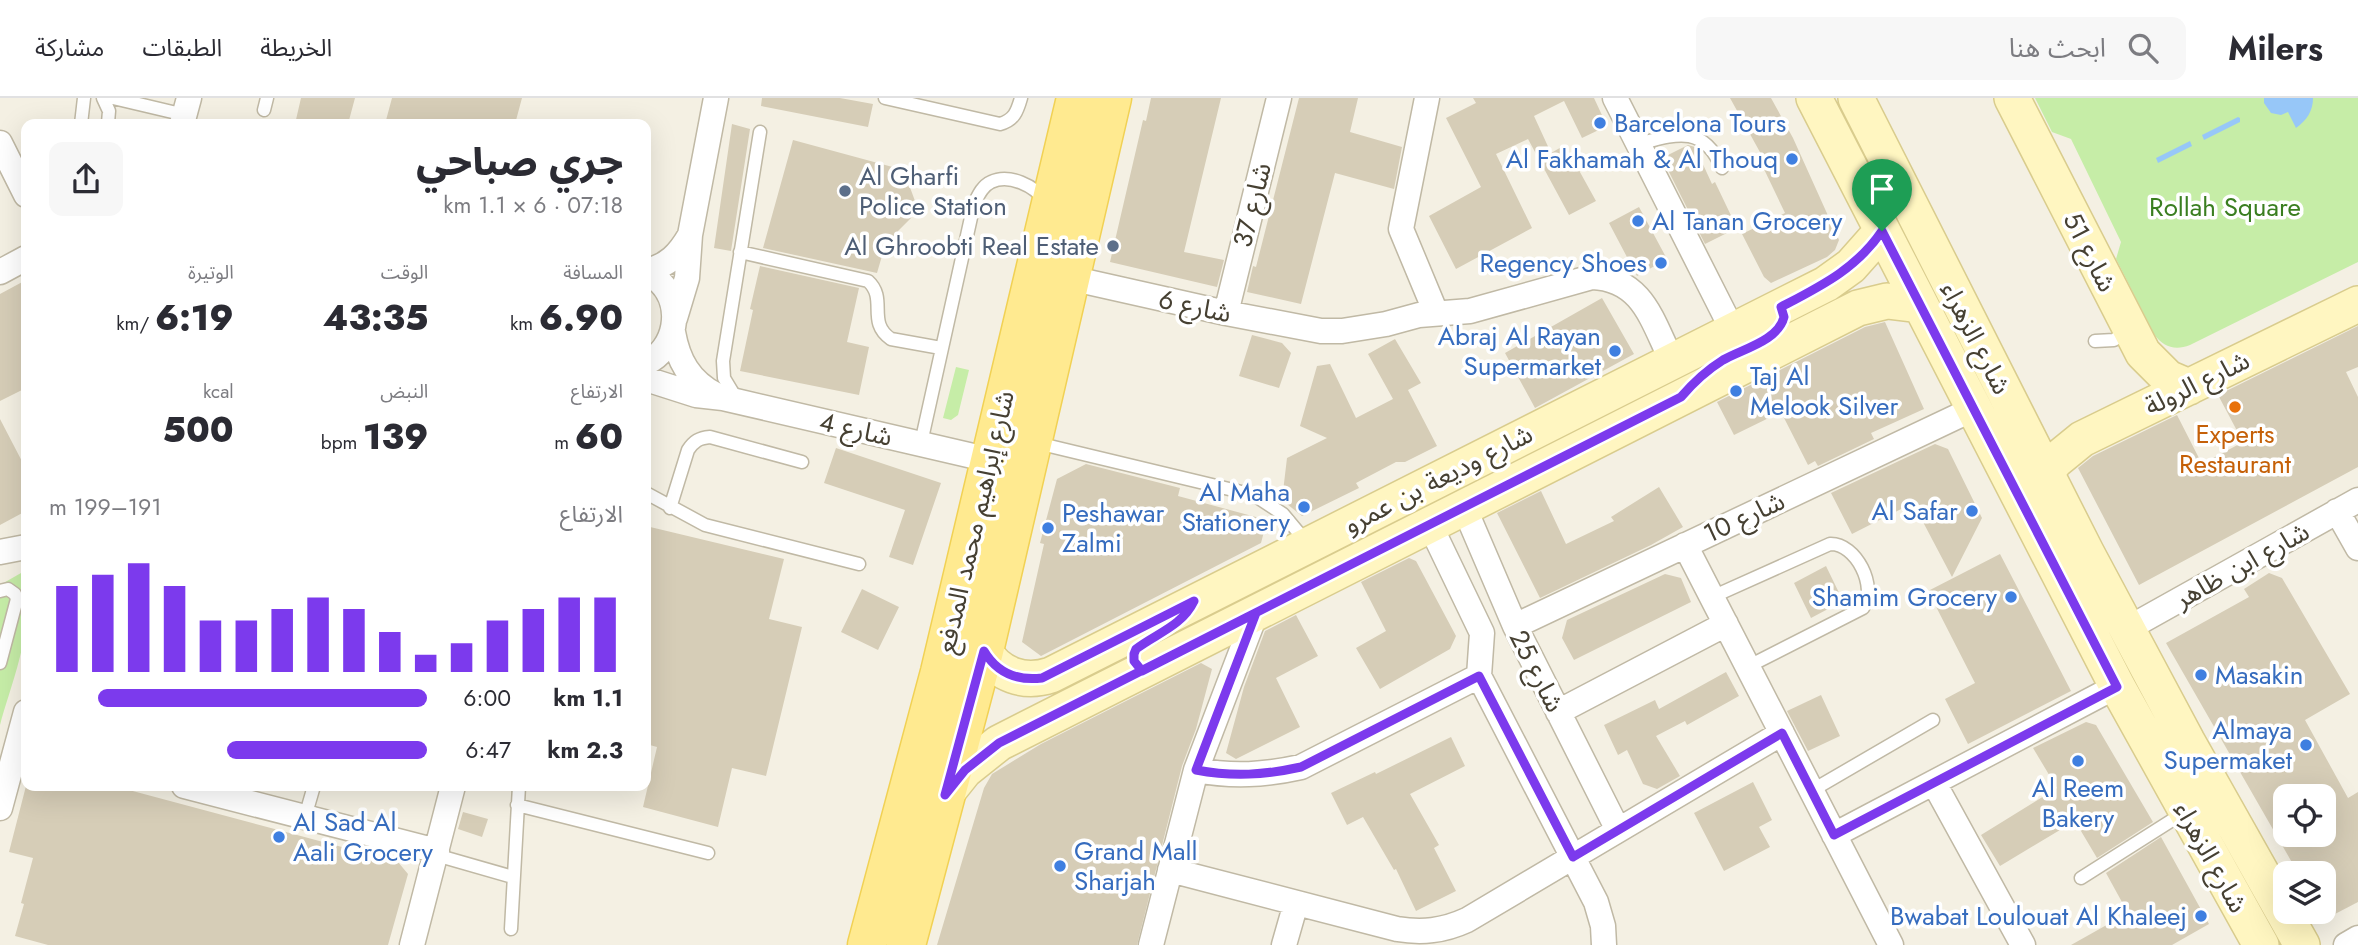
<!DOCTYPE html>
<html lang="ar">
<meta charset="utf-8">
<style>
:root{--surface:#fff;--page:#f7f7f7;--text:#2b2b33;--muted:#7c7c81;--line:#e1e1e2;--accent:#7c3aed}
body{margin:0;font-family:Jost,"Noto Sans Arabic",sans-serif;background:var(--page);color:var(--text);direction:rtl;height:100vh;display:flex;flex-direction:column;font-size:26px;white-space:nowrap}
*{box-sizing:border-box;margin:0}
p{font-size:23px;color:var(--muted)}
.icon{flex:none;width:38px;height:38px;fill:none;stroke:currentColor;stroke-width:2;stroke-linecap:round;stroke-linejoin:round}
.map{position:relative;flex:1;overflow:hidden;direction:ltr}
.details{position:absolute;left:21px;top:21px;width:630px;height:672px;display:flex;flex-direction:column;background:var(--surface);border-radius:14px;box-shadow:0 7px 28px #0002;direction:rtl}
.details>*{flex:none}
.tools{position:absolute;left:2273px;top:686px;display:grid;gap:14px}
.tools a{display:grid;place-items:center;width:63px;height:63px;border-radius:14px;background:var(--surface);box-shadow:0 7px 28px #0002;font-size:35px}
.pin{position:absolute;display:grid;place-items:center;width:60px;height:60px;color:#fff;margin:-72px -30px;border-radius:50% 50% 50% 0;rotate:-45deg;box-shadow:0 0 7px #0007}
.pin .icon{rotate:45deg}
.round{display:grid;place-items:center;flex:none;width:74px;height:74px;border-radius:14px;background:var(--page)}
.overview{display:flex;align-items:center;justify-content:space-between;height:119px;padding:0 28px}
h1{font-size:38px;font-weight:800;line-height:52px}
.stats{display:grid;grid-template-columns:repeat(3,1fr);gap:10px;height:119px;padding:7px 28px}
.stats div{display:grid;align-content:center}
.stats b{font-size:35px;font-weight:800}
.stats small{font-size:19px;font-weight:400}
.stats p{font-size:19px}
.chart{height:196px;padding:14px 28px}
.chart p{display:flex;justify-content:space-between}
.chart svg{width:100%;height:126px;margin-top:7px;stroke:var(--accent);stroke-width:6}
ul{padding:0 28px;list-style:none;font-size:23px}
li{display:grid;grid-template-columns:112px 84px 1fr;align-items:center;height:52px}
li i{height:18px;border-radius:9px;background:var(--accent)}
header{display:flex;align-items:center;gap:42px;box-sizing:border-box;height:98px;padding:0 35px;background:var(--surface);border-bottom:2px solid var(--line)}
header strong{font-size:33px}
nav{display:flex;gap:38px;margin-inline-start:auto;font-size:24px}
.search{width:490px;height:63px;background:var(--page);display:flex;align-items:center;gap:18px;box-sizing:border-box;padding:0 24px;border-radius:14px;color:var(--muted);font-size:26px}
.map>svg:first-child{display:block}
.green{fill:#c6eda7}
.water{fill:#97c7f8}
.building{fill:#d6cdb7;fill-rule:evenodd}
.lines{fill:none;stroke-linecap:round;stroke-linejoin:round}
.lane-casing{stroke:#c0b9a5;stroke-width:15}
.street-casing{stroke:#c0b9a5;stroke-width:27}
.secondary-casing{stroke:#d9cc8d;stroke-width:38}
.primary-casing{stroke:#f1d154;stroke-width:41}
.lane{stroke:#fff;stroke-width:12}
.street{stroke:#fff;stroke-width:24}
.secondary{stroke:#fff6c1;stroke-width:35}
.primary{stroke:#ffea90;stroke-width:38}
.route-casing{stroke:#fff;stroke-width:14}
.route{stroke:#7c3aed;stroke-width:9}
.shop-dot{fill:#3f7fe0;stroke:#fff;stroke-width:2.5}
.service-dot{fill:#5c6f8a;stroke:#fff;stroke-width:2.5}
.food-dot{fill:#e8710a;stroke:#fff;stroke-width:2.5}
.labels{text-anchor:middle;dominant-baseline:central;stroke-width:7;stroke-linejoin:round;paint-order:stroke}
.shop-label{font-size:26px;fill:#366cbe;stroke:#fff;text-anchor:end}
.service-label{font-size:26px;fill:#4e5e75;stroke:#fff;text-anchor:start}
.street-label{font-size:26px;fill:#464032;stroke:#fff}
.park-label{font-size:26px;fill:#3a7e20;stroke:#fff}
.food-label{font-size:26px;fill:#c56008;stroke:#fff}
</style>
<header>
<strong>Milers</strong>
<div class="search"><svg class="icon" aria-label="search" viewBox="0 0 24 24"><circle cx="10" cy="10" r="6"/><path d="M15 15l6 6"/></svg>ابحث هنا</div>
<nav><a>الخريطة</a><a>الطبقات</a><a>مشاركة</a></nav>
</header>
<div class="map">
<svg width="2358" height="847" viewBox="0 0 2358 847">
<rect width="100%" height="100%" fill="#f4f0e3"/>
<path class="green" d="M2035,0H2358V164L2190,247C2175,253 2163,249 2154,236L2116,161L2121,144L2071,41L2052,34Z
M956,269L969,272L958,317L951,322L943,320Z
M21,475C38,524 13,579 0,627V487Z"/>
<path class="water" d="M2264,0H2313C2313,13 2307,22 2296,30L2288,14L2281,17L2271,15L2264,5Z
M2238,19L2240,20V24L2204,42L2202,37Z
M2190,43L2192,48L2158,65L2156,60Z"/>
<path class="building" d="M301,0H355L348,26H295Z
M392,0H522L515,26L485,21L484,26H385Z
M762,0H840L873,6L868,29L761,8Z
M1151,0H1221L1184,154L1224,162L1217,189L1110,164L1143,22L1146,23Z
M1299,0H1358L1350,34L1402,49L1394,91L1335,75L1301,206L1247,194L1253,168L1256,169Z
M1473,0H1594L1607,28L1582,40L1564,3L1534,18L1551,55L1565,47L1596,103L1569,117L1528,41L1496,56L1532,130L1456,171L1429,118L1481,89L1446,20L1476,5Z
M1730,0H1771L1793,40L1839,142L1835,152L1827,159L1771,185L1764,179L1742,136L1785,115L1762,67L1766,65Z
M732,26L750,31L731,153L714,150Z
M793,42L911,74L908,84L915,103L911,120L898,133L892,153L884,151L877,175L763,150Z
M1688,47L1695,49L1712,86L1715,84L1737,130L1705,146L1662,60Z
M1639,109L1667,161L1637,178L1609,125Z
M760,168L859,190L847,244L869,249L859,297L740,273L753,212L750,211Z
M26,182V290L0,303V196Z
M1602,200L1634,256L1535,310L1505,255Z
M1885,224L1924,311L1871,335L1874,341L1818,368L1815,363L1808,367L1781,314L1734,337L1717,304L1865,229Z
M2358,228V269L2346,274L2358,299V369L2139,487L2078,370L2093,358L2177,317L2202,366L2243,344L2218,297Z
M1252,237L1282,245L1291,255L1279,290L1239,278Z
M1395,241L1421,285L1408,292L1437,348L1405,364H1396L1356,385L1359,390L1302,418L1282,402L1287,360L1327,340L1300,328L1317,268L1330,266L1356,320L1393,301L1368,256Z
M0,321L26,371V413L0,427Z
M1935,346L1948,351L1982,420L1952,479L1913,405L1852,436L1831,395Z
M836,350L941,385L913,467L889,459L905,412L824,385Z
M1086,366L1180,390L1178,398L1267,422L1261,445L1041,558L1022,544L1044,446L1040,445L1057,381Z
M1659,389L1683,429L1651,447L1540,500L1497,415L1541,393L1566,446L1614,423L1611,419Z
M646,428L784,461L769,521L802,529L766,678L732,670L718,729L643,709L657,649L646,646Z
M2000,456L2071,593L1968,646L1945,601L1975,585L1928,493Z
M1409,460L1416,463L1456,538L1450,551L1380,591L1356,550L1386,533L1361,484Z
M1826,468L1843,503L1811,520L1794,485Z
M2269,475L2282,480L2350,596L2305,622L2348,700L2358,694V804L2335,816L2324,814V775H2298L2166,545L2249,499L2244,491ZM2286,698H2324V737H2286Z
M1665,476L1681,480L1691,504L1574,562L1562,540L1567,522Z
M862,491L899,509L878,552L841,534Z
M1296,517L1318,558L1276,580L1300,629L1236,661L1226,655L1244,589L1265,533Z
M1201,565L1212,571L1196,631L1182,668L1137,847H937L984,690L992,676L1041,646Z
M1726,574L1739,598L1687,627L1685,623L1656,638L1680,678L1657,691L1643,686L1627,652L1618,657L1604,627L1655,602L1659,611Z
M1821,597L1840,638L1808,653L1787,613Z
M2086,624L2096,627L2153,724L2097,760L2075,723L2000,768L1981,737L2057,690L2033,650Z
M1451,639L1465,668L1410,696L1439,747L1434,750L1456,793L1416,813L1396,771L1394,772L1363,719L1347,727L1331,695L1375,674L1376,676Z
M1753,684L1772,722L1759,729L1770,749L1724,773L1694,715Z
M26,688H114L398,764L408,776L388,847H48L15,838L24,806L21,805L33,760L9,754Z
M463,714L488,721L482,739L458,731Z
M2161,739L2209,826L2172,847H2071L2128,815L2106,775Z"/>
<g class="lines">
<defs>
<path id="lane" d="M103,0L109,13L108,25
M113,0L185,17
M885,0L1000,26C1014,22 1017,14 1021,0
M264,12L267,0
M81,26L84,0
M1638,46C1676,36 1703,26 1722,70
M740,154L868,183C888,201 866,224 891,241L941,250
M2095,243L2114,242L2129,231
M736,300L724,280L723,263L760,34
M921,345L974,106C978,98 982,88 991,84C1009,75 1035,88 1045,103
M1037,345L1254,397L1283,416L1308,446
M646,395L705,427L859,466
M670,410L688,352C694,343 699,340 710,339L802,364
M0,493L8,491L15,496L17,501L0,565
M1712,499L1830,446C1856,445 1878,489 1863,510L1747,569
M1811,693L1933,622
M517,707L708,755
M305,719L314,688
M436,757L513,779
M2081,780L2185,714
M511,831L519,688"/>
<path id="street" d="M1427,0L1401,131L1436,215
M1615,0L1733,233
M182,26L189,0
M0,45L26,97
M646,173C668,168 679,156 690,137
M0,174L26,160
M646,175C650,178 656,181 660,184C684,208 676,251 646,265
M1070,180L1226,215L1321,233H1342L1386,226L1419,217L1470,213L1592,179C1643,181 1652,223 1672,263
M1226,215L1279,0
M675,220L687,180L690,137L716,0
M673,234C678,262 689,283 716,297
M646,281L696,297L723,300L990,362
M1464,409L1515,528L1618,732
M2337,413L2358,450
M1430,427L1482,535L1479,578L1596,804L1603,828L1604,847
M1685,447L1891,847
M0,454L26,449
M1515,528L1973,311
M2127,531L2358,402
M1558,614L1726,526
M1196,672C1233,679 1265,677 1301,669L1479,578
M1934,685L2023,847
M184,688L437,753
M0,710L26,614
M1834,737L2117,588
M1170,772L1397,831C1422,835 1443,833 1467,822L1782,635
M412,847L453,688
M1151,847L1196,672L1256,515
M1284,847L1296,805
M2346,847L2358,840"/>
<path id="secondary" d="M1814,0L2117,588L2261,847
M1856,0L2086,454L2187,643L2302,847
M2012,0L2143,255L2168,280L2189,289
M2045,376L2055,363L2082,341L2358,206
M984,553C999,577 1024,586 1051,577L1826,186L1851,168L1882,133
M945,697L965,672L999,645L1858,210L1887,203L1920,207"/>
<path id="primary" d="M867,847L940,574L1076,0
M906,847L984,553L1112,0"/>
</defs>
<use href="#lane" class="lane-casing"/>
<use href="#street" class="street-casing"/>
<use href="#secondary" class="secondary-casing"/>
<use href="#primary" class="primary-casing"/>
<use href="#lane" class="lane"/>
<use href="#street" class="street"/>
<use href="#secondary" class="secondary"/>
<use href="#primary" class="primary"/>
</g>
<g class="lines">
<defs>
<path id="route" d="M1882,133C1856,171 1821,188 1781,209L1784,219C1778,243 1742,251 1723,262C1707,272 1693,285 1681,299L999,645L965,672L945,697L984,553C997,575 1017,583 1042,580L1194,503C1182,528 1157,535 1136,551L1134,556V563L1142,573L1256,515L1196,672C1233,679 1265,677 1301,669L1479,578L1573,759L1782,635L1834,737L2117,589L1882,133"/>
</defs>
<use href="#route" class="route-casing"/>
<use href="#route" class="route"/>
</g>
<g class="shop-dot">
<circle cx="1600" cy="25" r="7"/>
<circle cx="1792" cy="61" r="7"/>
<circle cx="1638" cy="123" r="7"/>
<circle cx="1661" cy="165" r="7"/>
<circle cx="1615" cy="253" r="7"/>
<circle cx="1736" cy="293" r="7"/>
<circle cx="1304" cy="409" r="7"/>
<circle cx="1972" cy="413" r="7"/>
<circle cx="1048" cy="430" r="7"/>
<circle cx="2011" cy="499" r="7"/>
<circle cx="2201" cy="577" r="7"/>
<circle cx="2306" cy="647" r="7"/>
<circle cx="2078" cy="663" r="7"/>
<circle cx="279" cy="739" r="7"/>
<circle cx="1060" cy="768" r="7"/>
<circle cx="2201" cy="818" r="7"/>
</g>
<g class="service-dot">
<circle cx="845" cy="93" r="7"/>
<circle cx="1113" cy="148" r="7"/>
</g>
<circle class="food-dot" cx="2235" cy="309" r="7"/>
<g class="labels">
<g class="shop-label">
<text x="1614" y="25" text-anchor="start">Barcelona Tours</text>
<text x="1778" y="61">Al Fakhamah &amp; Al Thouq</text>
<text x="1652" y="123" text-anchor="start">Al Tanan Grocery</text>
<text x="1647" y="165">Regency Shoes</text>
<text x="1601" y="238">Abraj Al Rayan<tspan x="1601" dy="30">Supermarket</tspan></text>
<text x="1750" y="278" text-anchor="start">Taj Al<tspan x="1750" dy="30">Melook Silver</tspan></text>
<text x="1290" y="394">Al Maha<tspan x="1290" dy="30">Stationery</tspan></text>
<text x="1958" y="413">Al Safar</text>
<text x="1062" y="415" text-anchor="start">Peshawar<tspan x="1062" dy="30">Zalmi</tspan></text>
<text x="1997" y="499">Shamim Grocery</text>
<text x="2215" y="577" text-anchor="start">Masakin</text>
<text x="2292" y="632">Almaya<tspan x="2292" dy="30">Supermaket</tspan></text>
<text x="2078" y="690" text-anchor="middle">Al Reem<tspan x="2078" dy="30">Bakery</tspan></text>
<text x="293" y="724" text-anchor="start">Al Sad Al<tspan x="293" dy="30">Aali Grocery</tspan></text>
<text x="1074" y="753" text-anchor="start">Grand Mall<tspan x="1074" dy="30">Sharjah</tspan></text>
<text x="2187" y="818">Bwabat Loulouat Al Khaleej</text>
</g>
<g class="service-label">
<text x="859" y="78">Al Gharfi<tspan x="859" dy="30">Police Station</tspan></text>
<text x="1099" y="148" text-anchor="end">Al Ghroobti Real Estate</text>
</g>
<g class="street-label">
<text transform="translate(1252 107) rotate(-76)">شارع 37</text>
<text transform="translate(2090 154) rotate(63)">شارع 51</text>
<text transform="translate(1195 208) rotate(12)">شارع 6</text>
<text transform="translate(1976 240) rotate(63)">شارع الزهراء</text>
<text transform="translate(2197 285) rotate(-26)">شارع الرولة</text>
<text transform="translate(856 331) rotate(13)">شارع 4</text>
<text transform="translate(1438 381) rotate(-27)">شارع وديعة بن عمرو</text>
<text transform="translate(1744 419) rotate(-25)">شارع 10</text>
<text transform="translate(975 424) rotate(-77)">شارع إبراهيم محمد المدفع</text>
<text transform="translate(2242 467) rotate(-29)">شارع ابن ظاهر</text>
<text transform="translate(1537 573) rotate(63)">شارع 25</text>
<text transform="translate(2211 759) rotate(61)">شارع الزهراء</text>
</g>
<g class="park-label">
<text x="2225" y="109">Rollah Square</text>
</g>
<g class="food-label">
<text x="2235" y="336">Experts<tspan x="2235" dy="30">Restaurant</tspan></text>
</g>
</g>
</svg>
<div class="tools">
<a><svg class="icon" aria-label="locate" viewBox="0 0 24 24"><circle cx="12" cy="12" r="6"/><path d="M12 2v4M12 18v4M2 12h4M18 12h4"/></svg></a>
<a><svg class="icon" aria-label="layers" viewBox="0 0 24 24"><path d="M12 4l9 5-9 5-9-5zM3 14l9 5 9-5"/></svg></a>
</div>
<div class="pin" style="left:1882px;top:133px;background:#1e9e55"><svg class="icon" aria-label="arrive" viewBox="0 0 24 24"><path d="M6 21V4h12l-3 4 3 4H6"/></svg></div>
<section class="details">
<div class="overview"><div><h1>جري صباحي</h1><p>07:18 · 6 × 1.1 km</p></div><a class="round"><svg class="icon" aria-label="share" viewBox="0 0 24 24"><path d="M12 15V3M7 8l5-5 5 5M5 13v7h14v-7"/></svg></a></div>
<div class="stats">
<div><p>المسافة</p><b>6.90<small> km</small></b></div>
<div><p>الوقت</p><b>43:35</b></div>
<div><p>الوتيرة</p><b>6:19<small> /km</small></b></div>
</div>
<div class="stats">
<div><p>الارتفاع</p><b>60<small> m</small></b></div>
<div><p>النبض</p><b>139<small> bpm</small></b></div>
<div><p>kcal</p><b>500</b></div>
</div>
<div class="chart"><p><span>الارتفاع</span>191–199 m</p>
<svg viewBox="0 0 160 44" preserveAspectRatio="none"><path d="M5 44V14M15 44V10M25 44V6M35 44V14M45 44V26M55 44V26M65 44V22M75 44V18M85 44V22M95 44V30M105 44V38M115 44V34M125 44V26M135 44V22M145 44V18M155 44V18"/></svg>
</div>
<ul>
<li><b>1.1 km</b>6:00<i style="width:87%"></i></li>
<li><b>2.3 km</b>6:47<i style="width:53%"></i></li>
</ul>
</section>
</div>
